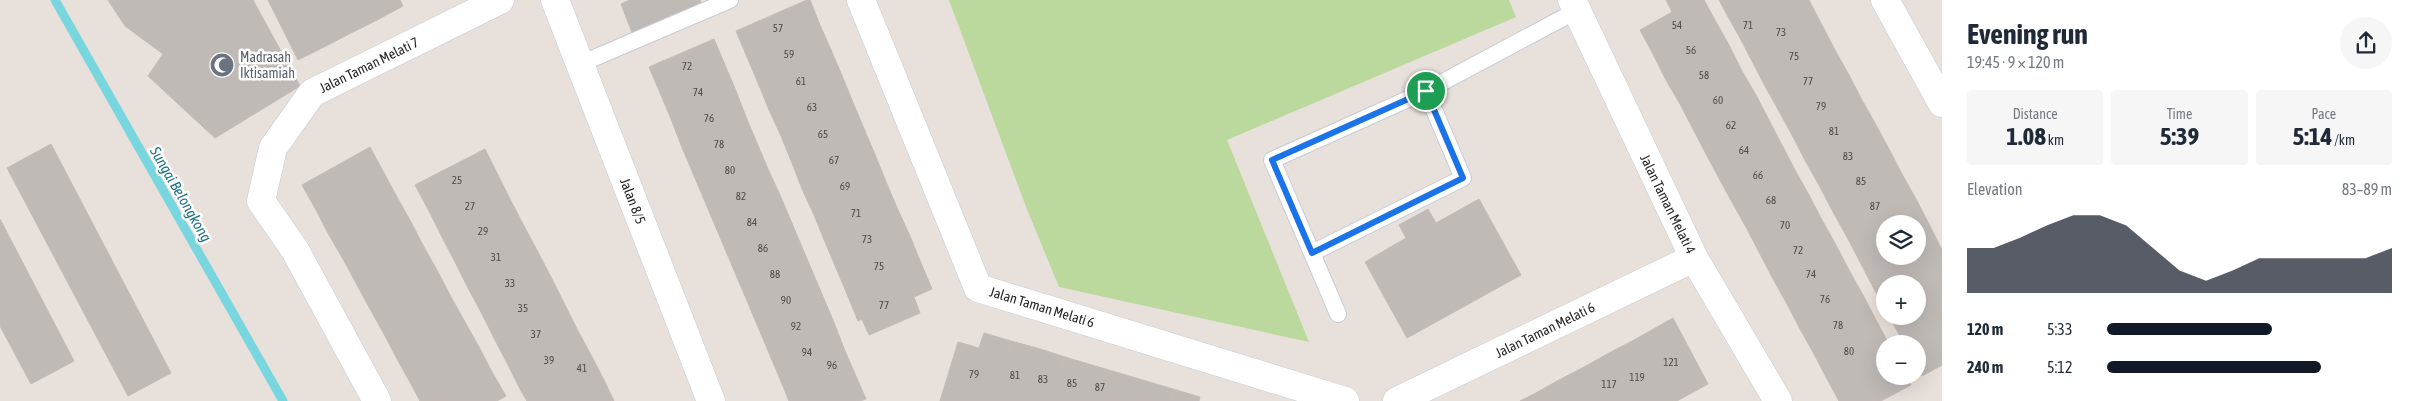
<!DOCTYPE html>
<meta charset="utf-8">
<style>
:root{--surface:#fff;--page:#f6f6f7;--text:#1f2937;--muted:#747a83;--accent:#111827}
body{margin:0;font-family:"Asap Condensed",sans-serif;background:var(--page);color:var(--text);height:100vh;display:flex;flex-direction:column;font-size:19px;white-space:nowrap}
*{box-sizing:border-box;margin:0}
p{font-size:16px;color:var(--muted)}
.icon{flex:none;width:28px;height:28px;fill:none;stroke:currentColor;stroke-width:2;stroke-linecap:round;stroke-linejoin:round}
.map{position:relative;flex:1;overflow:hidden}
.drawer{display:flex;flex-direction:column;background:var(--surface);width:475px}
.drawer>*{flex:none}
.controls{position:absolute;left:1876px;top:215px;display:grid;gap:10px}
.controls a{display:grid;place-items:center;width:50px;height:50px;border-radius:50%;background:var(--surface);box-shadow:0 5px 20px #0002;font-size:25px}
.pin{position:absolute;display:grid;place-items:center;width:42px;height:42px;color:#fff;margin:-21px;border:2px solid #fff;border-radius:50%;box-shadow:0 1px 5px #0007}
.round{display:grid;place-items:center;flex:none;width:52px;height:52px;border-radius:26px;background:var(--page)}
.headline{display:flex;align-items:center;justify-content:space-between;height:85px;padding:0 25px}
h1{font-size:28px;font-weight:700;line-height:38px}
.metrics{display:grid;grid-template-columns:repeat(3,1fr);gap:8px;height:85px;padding:5px 25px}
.metrics div{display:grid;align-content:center;border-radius:5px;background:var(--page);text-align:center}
.metrics b{font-size:25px;font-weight:700}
.metrics small{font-size:14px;font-weight:400}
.metrics p{font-size:14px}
.chart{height:140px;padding:10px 25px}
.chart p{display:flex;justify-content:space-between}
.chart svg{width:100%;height:90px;margin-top:5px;fill:var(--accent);opacity:.7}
ul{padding:0 25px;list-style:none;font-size:16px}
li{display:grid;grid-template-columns:80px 60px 1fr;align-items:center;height:38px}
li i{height:12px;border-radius:6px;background:var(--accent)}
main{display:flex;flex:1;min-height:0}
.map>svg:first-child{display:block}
.green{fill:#bbd99c}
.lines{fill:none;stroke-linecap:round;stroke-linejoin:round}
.stream{stroke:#78d6df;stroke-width:9}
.building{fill:#c0bab7;stroke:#c3bbb4}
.service-casing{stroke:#c6cbd4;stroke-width:18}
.minor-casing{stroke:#c6cbd4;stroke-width:29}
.tertiary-casing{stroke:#c6cbd4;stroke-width:29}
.service{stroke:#fff;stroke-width:16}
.minor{stroke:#fff;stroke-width:28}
.tertiary{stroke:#fff;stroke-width:28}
.route-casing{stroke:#fff;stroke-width:10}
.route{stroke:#1a73e8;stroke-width:6}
.labels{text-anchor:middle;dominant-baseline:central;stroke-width:5;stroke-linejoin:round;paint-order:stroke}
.number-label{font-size:11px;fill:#4d4c4b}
.worship-label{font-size:14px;fill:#5b616d;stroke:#fff;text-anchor:start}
.street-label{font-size:14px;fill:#272727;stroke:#fff}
.water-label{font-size:15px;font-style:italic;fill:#1c7486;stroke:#fff}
</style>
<main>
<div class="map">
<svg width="1942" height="401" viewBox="0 0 1942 401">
<rect width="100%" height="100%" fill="#e8e0da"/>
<path class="green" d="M949,0H1509L1516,17L1227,140L1309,342L1059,287L1026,207Z"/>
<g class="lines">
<path class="stream" d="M55,0L283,401"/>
</g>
<path class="building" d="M108,0H253L300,86L215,138L148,76L163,54L125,26Z
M268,0H301L324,47L298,60Z
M301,0H334L351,33L324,47Z
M334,0H367L377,20L351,33Z
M367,0H400L403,6L377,20Z
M630,0H700L703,6L633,35L621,4Z
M807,0H810L820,25L747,57L736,31Z
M1666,0H1704L1715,20L1653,54L1640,30L1672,12Z
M1719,0H1750L1726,13Z
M1750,0H1809L1740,38L1726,13Z
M1809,0L1822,25L1753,63L1740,38Z
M1715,20L1729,45L1666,80L1653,54Z
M820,25L832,52L758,83L747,57Z
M1822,25L1835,50L1766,88L1753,63Z
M714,39L725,65L660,93L649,67Z
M1729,45L1742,71L1680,104L1666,80Z
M1835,50L1849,75L1780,113L1766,88Z
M832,52L843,78L769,110L758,83Z
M725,65L736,91L671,119L660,93Z
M1742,71L1756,95L1693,129L1680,104Z
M1849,75L1862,100L1793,137L1780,113Z
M843,78L854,105L781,136L769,110Z
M736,91L746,117L681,145L671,119Z
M1756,95L1769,120L1706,154L1693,129Z
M1862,100L1876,125L1806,162L1793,137Z
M854,105L865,131L792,163L781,136Z
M746,117L757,143L692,171L681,145Z
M1769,120L1782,145L1720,180L1706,154Z
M1876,125L1889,149L1820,187L1806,162Z
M865,131L876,157L802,189L792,163Z
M757,143L768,169L703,197L692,171Z
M51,144L171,373L128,396L7,168Z
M1782,145L1795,170L1733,204L1720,180Z
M370,147L384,173L316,210L302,185Z
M485,149L498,175L429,211L415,185Z
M1889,149L1902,174L1833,212L1820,187Z
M876,157L887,184L814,215L802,189Z
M768,169L780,195L714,223L703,197Z
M1795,170L1809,195L1747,229L1733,204Z
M384,173L397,197L329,235L316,210Z
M1902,174L1916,199L1847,237L1833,212Z
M498,175L511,201L442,237L429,211Z
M887,184L898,210L825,242L814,215Z
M780,195L791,221L725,249L714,223Z
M1809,195L1822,220L1760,254L1747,229Z
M397,197L411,222L343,259L329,235Z
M1479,199L1521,275L1407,338L1365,262L1406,238L1399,225L1428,209L1436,223Z
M1916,199L1929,224L1918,230V224H1885V248L1860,262L1847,237Z
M511,201L524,226L455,262L442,237Z
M898,210L910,236L836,268L825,242Z
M0,219L74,361L31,384L0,326Z
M1822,220L1836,245L1773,279L1760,254Z
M791,221L802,247L736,275L725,249Z
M411,222L424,247L357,285L343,259Z
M1929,224L1942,250L1873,287L1860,262L1885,248V256H1918V230Z
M524,226L538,252L468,288L455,262Z
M910,236L921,263L847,294L836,268Z
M1836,245L1849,270L1787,304L1773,279Z
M424,247L438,272L370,309L357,285Z
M802,247L813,273L747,301L736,275Z
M1942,250V281L1918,295V284H1885V309L1873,287Z
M538,252L551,277L482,314L468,288Z
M921,263L932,289L914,297L920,313L869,335L862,319L858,321L847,294Z
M1849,270L1863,295L1800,329L1787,304Z
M438,272L451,297L384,334L370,309Z
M813,273L824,299L758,327L747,301Z
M551,277L564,303L495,340L482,314Z
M1942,281V314L1900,336L1889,316H1918V295Z
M1863,295L1876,320L1814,354L1800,329Z
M451,297L465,322L397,359L384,334Z
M824,299L835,325L769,353L758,327Z
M564,303L577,329L508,365L495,340Z
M1942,314V365L1922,376L1918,369V344H1904L1900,336Z
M1673,318L1708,384L1677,401H1666L1634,340Z
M1876,320L1889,344H1885V347L1827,379L1814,354Z
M465,322L479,347L411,384L397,359Z
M835,325L845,351L780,379L769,353Z
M577,329L591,355L521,391L508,365Z
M984,333L1011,341L993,401H940L958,342L979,348Z
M1634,340L1666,401H1634L1609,353Z
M1011,341L1037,348L1022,401H993Z
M479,347L492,372L438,401H420L411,384Z
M1885,347V376H1907L1911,385L1881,401H1839L1827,379Z
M1037,348L1065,357L1052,401H1022Z
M845,351L866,399L860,401H789L780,379Z
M1609,353L1634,401H1602L1584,367Z
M591,355L604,380L565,401H527L521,391Z
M1065,357L1092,365L1081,401H1052Z
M1092,365L1119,373L1111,401H1081Z
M1584,367L1602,401H1570L1559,380Z
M492,372L506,396L497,401H438Z
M1119,373L1146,381L1140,401H1111Z
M604,380L614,401H565Z
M1559,380L1570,401H1537L1534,394Z
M1146,381L1173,389L1170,401H1140Z
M1173,389L1200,397L1199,401H1170Z
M1534,394L1537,401H1520Z"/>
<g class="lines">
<defs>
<path id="service" d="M580,64L730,0
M1312,253L1463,178L1426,91
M1338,314L1272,160L1426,91L1576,11"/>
<path id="minor" d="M555,0L711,401
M861,0L978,288L1345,401
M1572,0L1694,258L1778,401
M377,401L295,250L261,201L273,148L312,93L500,0
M1397,401L1694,258"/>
<path id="tertiary" d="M1885,0L1942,103"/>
</defs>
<use href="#service" class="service-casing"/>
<use href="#minor" class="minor-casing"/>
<use href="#tertiary" class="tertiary-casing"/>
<use href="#service" class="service"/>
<use href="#minor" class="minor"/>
<use href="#tertiary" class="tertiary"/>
</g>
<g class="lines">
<defs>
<path id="route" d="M1426,91L1463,178L1312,253L1272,160Z"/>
</defs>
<use href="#route" class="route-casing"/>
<use href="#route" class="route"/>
</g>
<defs>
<symbol id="mosque-disc" viewBox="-11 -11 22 22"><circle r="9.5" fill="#6b7280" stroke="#fff"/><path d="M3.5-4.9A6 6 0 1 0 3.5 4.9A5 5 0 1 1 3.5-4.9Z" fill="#fff"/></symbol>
</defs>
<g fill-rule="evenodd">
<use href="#mosque-disc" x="208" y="51" width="28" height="28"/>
</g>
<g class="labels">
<g class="number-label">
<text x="1677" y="25">54</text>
<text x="1748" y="25">71</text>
<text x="778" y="28">57</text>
<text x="1781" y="32">73</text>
<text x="1691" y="50">56</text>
<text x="789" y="54">59</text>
<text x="1794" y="56">75</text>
<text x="687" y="66">72</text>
<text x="1704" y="75">58</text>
<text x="801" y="81">61</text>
<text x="1808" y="81">77</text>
<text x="698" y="92">74</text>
<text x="1718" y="100">60</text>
<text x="1821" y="106">79</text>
<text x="812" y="107">63</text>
<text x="709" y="118">76</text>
<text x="1731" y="125">62</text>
<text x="1834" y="131">81</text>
<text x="823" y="134">65</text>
<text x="719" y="144">78</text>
<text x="1744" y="150">64</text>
<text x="1848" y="156">83</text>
<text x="834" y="160">67</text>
<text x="730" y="170">80</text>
<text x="1758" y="175">66</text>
<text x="457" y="180">25</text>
<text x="1861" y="181">85</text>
<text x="845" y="186">69</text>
<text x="741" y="196">82</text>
<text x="1771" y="200">68</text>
<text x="470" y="206">27</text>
<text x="1875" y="206">87</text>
<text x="856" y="213">71</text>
<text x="752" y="222">84</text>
<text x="1785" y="225">70</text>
<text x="483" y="231">29</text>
<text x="867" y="239">73</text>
<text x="763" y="248">86</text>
<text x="1798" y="250">72</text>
<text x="496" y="257">31</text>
<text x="879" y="266">75</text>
<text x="775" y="274">88</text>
<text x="1811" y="274">74</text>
<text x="510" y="283">33</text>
<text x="1825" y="299">76</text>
<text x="786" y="300">90</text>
<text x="884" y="305">77</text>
<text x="523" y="308">35</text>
<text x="1838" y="325">78</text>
<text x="796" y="326">92</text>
<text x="536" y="334">37</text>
<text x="1849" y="351">80</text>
<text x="807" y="352">94</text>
<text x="549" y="360">39</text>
<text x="1671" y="362">121</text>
<text x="832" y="365">96</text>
<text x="582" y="368">41</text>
<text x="974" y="374">79</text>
<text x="1015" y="375">81</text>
<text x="1637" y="377">119</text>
<text x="1043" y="379">83</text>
<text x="1072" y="383">85</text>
<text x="1609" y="384">117</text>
<text x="1100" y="387">87</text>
</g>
<g class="worship-label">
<text x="240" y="57">Madrasah<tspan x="240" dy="16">Iktisamiah</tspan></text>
</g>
<g class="street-label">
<text transform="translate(369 65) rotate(-26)">Jalan Taman Melati 7</text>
<text transform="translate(633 201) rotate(69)">Jalan 8/5</text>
<text transform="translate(1668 204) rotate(64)">Jalan Taman Melati 4</text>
<text transform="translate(1042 307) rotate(17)">Jalan Taman Melati 6</text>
<text transform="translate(1545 330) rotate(-26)">Jalan Taman Melati 6</text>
</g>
<g class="water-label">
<text transform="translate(181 194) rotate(60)">Sungai Belongkong</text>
</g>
</g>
</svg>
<div class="controls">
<a><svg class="icon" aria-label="layers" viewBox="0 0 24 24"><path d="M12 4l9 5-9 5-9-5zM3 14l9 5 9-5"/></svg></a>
<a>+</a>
<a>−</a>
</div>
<div class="pin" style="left:1426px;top:91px;background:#1e9e55"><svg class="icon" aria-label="arrive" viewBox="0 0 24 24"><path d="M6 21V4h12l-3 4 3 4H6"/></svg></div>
</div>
<section class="drawer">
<div class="headline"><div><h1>Evening run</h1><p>19:45 · 9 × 120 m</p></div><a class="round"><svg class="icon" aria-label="share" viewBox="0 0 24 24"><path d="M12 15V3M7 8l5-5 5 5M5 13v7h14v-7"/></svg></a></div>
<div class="metrics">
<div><p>Distance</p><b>1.08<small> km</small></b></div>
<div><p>Time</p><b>5:39</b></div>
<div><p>Pace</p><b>5:14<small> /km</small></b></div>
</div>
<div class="chart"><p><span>Elevation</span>83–89 m</p>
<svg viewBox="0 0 160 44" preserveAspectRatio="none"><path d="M0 44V22L10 22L20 17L30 11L40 6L50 6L60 11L70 22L80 33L90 38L100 33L110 27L120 27L130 27L140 27L150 27L160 22V44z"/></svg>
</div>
<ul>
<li><b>120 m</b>5:33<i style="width:58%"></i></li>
<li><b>240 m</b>5:12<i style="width:75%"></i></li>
</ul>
</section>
</main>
